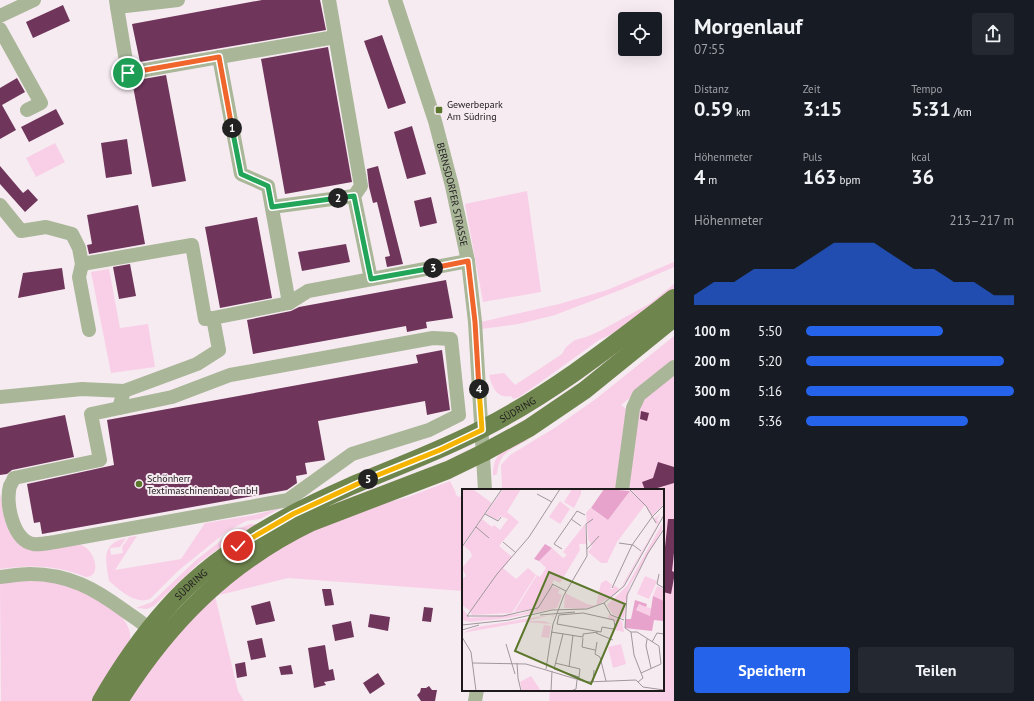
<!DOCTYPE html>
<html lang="de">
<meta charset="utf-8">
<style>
:root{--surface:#171b24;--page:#242831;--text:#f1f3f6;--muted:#9ea1a6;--accent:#2563eb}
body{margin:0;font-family:"PT Sans",sans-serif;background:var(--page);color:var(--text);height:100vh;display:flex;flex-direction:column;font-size:15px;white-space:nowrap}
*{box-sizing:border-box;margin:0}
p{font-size:13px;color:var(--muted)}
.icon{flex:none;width:22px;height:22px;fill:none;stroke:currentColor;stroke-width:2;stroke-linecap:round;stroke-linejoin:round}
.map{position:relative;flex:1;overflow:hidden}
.details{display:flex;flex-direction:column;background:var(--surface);width:360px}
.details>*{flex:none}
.controls{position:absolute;left:618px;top:12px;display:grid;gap:8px}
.controls a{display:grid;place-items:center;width:44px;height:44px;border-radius:4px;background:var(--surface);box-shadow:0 4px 16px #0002;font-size:20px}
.pin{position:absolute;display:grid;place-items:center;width:34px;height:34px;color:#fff;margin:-17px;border:2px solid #fff;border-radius:50%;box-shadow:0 1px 4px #0007}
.km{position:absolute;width:20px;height:20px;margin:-10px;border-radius:50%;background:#222;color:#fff;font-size:11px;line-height:20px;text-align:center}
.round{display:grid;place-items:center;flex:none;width:42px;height:42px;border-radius:4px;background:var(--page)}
.summary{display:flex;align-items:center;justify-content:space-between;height:68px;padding:0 20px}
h1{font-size:22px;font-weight:600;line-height:30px}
.stats{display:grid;grid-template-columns:repeat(3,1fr);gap:6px;height:68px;padding:4px 20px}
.stats div{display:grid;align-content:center}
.stats b{font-size:20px;font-weight:600}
.stats small{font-size:11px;font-weight:400}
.stats p{font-size:11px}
.chart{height:112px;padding:8px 20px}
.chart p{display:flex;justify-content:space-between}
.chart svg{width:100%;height:72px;margin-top:4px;fill:var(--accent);opacity:.7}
.button{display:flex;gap:8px;margin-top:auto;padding:8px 20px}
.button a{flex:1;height:46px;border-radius:4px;background:var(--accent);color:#fff;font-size:16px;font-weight:600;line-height:46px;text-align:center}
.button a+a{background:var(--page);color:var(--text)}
ul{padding:0 20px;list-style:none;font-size:13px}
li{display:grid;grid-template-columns:64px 48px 1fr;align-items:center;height:30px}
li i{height:10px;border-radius:5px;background:var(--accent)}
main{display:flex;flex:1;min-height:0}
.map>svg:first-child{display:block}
.green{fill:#f9cfe7}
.building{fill:#70355b}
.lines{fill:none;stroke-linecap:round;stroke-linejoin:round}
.minor{stroke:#a9b698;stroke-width:14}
.major{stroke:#6f854e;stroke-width:18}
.split-1-casing{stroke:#fff;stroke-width:8}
.split-2-casing{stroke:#fff;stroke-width:8}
.split-3-casing{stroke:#fff;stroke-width:8}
.split-4-casing{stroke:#fff;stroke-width:8}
.split-5-casing{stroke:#fff;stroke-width:8}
.split-6-casing{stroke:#fff;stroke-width:8}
.split-1{stroke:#f0652b;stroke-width:5}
.split-2{stroke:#22a559;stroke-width:5}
.split-3{stroke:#22a559;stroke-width:5}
.split-4{stroke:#f0652b;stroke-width:5}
.split-5{stroke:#f5b400;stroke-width:5}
.split-6{stroke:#f5b400;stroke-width:5}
.poi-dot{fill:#5b772b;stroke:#f6ebf1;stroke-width:1.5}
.labels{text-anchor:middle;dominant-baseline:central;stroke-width:4;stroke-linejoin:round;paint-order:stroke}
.poi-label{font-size:10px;fill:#1e1a1c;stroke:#f6ebf1;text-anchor:start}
.street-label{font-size:10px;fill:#1e1a1c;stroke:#f6ebf1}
.inset-road{fill:none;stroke:#a0979c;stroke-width:1}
.view{fill:#5b772b;fill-opacity:0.15;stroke:#5b772b;stroke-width:2}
.inset-edge{fill:none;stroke:#1e1a1c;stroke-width:2}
</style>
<main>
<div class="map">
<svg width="674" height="701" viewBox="0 0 674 701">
<rect width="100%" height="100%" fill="#f6ebf1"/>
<path class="green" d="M55,143L65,162L36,177L26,158Z
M527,191L541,292L483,302L465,204Z
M674,262V267L623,289L555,315L519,324L481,329V322L559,304L607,290Z
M109,269L120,328L148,324L155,367L111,373L91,272Z
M674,284V291L621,330L599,340L538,384L519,397L513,399L511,396C497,399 492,387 489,375L504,373L515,385L562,354L566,347L575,340L586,337L600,331L649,304Z
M674,336V363L621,405L629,411L620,490H500L502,487L501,465L510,455L556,427L597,398Z
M674,375V701H549L550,690H663V490H624L635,405Z
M520,439L528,440C512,449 499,452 497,474L493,476C493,453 503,451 520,439Z
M450,481L456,493L455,494L459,497L461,496L463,497V591L288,578L215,596L238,691L244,701H129L154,663L215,593L277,547L361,509L408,497Z
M0,493C4,515 4,534 24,547L77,544C95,546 103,577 86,577C54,565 33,565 0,569Z
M281,508L260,519L246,521L226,532L178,571L150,599C135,605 120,590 109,581C106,561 100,544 126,538L120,547L110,548L111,555L123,553L122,547L129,537L137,536L115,570L181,559L205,523L254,515Z
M250,524H257L233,538L199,563L154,606L147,609L136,608L152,602L196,560L223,539L238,529Z
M28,579C41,581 56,581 68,584C75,586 81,591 87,595C105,604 134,617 130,642L95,701H1L0,582Z"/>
<path class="building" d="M262,0H320L326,30L140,62L132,24Z
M63,5L70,21L33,38L26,22Z
M382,35L406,103L388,109L364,41Z
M328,47L352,182L285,194L261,59Z
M166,75L186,181L152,187L132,81Z
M17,78L25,92L2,105L16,130L0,139V88Z
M56,109L64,124L29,142L21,127Z
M412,126L426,174L407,179L394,132Z
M127,139L132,174L106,178L101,143Z
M0,166L23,193L28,189L38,200L25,212L0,184Z
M378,166L403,264L387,267L385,257L390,256L377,202L373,203L369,187L367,169Z
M431,197L437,223L420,227L414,201Z
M138,205L145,244L89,254L87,245L92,244L87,215Z
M257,217L272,298L220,308L205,227Z
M346,244L350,262L302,271L298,252Z
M130,264L136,296L119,299L113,267Z
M62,268L65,289L18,298L23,273Z
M446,280L453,318L426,322L427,328L407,332L406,326L253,354L247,320L291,311L299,307Z
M442,350L450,410L427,415L425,401L318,421L325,460L305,463L307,474L296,476L297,483L287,490L42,534L40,522L34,523L27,484L114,465L107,420L418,363L416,355Z
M641,411L649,413L647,421L640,419Z
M65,415L74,457L12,470L7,474L0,475V428Z
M658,462L674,467V483L654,489V490H645L642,482L653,478Z
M668,519H674V553L672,571L674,572V578L671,594L663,592V546L665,547Z
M322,589H331L334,605L325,606Z
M270,601L275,621L256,625L251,606Z
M424,607L433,608L431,622L422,621Z
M370,614L390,617L388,631L368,627Z
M351,621L354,637L335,641L332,625Z
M262,638L266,657L251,660L247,641Z
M325,645L329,670L333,669L335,680L324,682L326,685L314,688L308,648Z
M245,662L247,676L237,678L235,664Z
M291,665L293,674L281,675L279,667Z
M378,673L385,684L370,694L363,683Z
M429,686L432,690H437L435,701H421L417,695L420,692L421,688H426Z"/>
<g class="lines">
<g class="minor">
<path d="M116,0L117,7L178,0"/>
<path d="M329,0L361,186L354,196L371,279"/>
<path id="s1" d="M395,0L435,121L452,186L468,261L475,322L485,490"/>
<path d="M117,7L128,73L335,37"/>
<path d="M0,16L34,0"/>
<path d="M0,29L41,103L27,110"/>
<path d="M219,57L241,174L268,186L289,303"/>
<path d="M0,205L21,231L46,227L72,234L79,248L82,264L79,277L89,330"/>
<path d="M272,207L354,196"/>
<path d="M82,264L192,245L205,319L213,318"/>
<path d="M433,338L451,339L459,415L429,430L352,454L288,500L55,542C48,543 39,545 33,544C13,540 5,503 10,486C11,484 13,481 14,478L100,460L91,414L172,397L230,375Z"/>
<path d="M0,397L82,389L124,391"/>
<path d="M119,408L124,391L197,364L219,350L213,318L289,303L308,291L468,261"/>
<path d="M622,490L633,408L639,395L674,367"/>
<path d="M0,577C10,576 20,574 30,574C69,574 95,589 125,611C136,619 148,625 154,637"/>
<path d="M475,701L477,690"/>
</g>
<g class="major">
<path id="s2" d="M101,701C120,668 142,636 167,608C215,553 285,515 351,486C395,467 440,451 482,429C551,394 613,345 674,298"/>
<path d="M119,701C169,622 227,563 312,522L448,470L483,453L529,428L585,390L674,318"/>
</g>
</g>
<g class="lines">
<defs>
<path id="split-1" d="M128,73L219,57L232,128"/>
<path id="split-2" d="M232,128L241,174L268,186L272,207L338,198"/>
<path id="split-3" d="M338,198L354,196L371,279L433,268"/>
<path id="split-4" d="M433,268L468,261L475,322L479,389"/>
<path id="split-5" d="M368,479L440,450L482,430L479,389"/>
<path id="split-6" d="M238,546L293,514L368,479"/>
</defs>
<use href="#split-1" class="split-1-casing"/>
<use href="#split-2" class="split-2-casing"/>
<use href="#split-3" class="split-3-casing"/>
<use href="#split-4" class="split-4-casing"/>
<use href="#split-5" class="split-5-casing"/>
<use href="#split-6" class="split-6-casing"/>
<use href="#split-1" class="split-1"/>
<use href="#split-2" class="split-2"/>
<use href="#split-3" class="split-3"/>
<use href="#split-4" class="split-4"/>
<use href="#split-5" class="split-5"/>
<use href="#split-6" class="split-6"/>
</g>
<g class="poi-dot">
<rect x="435" y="106" width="8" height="8" rx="2"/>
<circle cx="139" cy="484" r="4"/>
</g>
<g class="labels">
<g class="poi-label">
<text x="447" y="104">Gewerbepark<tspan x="447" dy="12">Am Südring</tspan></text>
<text x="147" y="478">Schönherr<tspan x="147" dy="12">Textimaschinenbau GmbH</tspan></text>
</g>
<g class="street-label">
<text stroke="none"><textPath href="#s1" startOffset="203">BERNSDORFER STRASSE</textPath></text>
<text stroke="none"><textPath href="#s2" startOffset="520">SÜDRING</textPath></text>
<text stroke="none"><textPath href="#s2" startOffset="148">SÜDRING</textPath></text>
</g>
</g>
<g transform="translate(462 489)">
<rect width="202" height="202" fill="#f6ebf1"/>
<path d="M0,0L12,1L30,14L0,58ZM41,0H59L45,23L57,33L37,57L50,68L8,122L0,116V90L4,87L0,79L10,67L8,62L2,57L20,30L30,38L32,36L38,41L46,30L38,27L35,31L24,25ZM110,0H119V5L112,19L102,13ZM202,0V15L190,27L184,17L169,1ZM168,2L183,16L155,53L145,74H139L126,63L130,57L126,50L124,24L128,19L146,31ZM98,12L108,20L98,35L87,28ZM198,25L195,30L197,33L164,92L155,104L134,117L121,120L102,119L103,104L125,115L134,117L139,94L144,91L150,96L148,100H151V96L158,100L195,36L192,30ZM123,35L124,55H117L118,61L98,94L92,91L90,94V97L98,100L96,104L100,106L95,119L46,129L9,133L0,131V119L8,129L58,125L78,119L52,123L75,86L78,88L84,79L77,72L90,59L101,69L105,66L101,63ZM200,35V41L167,98L162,129L151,126L145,116L165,97ZM41,79L54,90L66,79L74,86L50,124L10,126L8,123L18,109ZM183,87L195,92L187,110L175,105ZM195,97L202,100V112L191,107ZM177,115L191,120L188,127L174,121ZM147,125L160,132L162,143L153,141L154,133L146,129ZM89,126L65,132H82L90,135L62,133L0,144L15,138L74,128L91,126L92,129ZM82,136L89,137L87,149L79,148ZM159,155L164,175L151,179L146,158ZM69,187L79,202H60L58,193Z" fill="#f9cfe7"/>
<path d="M142,0L168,2L146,31L129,19ZM83,55L90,59L77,72L72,70ZM191,107L202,112L201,132L192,131L190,142L163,139V130H169L173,111L185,115L184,118L177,115L174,121L188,127Z" fill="#e8a3cc"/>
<path class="inset-road" d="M167,0L184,17L194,34M75,5L90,13M23,25L36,32L39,28M109,30L119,37M14,38L27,49M41,53L53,63M157,54L171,56L179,62M0,58L40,0M100,60L92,55L115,22L123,26M125,60L137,47M197,85L195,95L202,99M90,95L104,102M91,95L76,119L41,127H5L35,85L67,48L98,0M150,99L170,56L190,28L202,16M142,114L149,126L162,131M121,124L152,131L153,138L151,140L140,138L139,143L95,135L97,126ZM78,126L113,123M0,136L47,131L90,121L125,120L142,114L162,97L202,26M0,141L17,136M89,143L121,148V145L136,143M169,143H175L197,157L199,175L179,184M134,144L151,151M101,145L92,180L117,188L116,191M0,148L9,163L14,202M121,149L120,158L133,161M185,150L184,157L189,179M135,153L133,165L138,168L144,192M190,153L195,144L202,145M44,155L53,185M11,174L64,175L124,193L174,191L181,198L202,201M55,174L56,189L59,202M93,174L118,180L117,188M107,178L111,146M84,180L91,135L102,106L125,67L124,35L131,30M131,193L132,181M176,193L181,189L172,166L169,143L163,139L165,106L186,64L202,40M89,202L90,182M109,202L114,200L115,191"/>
<path class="view" d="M87,83L163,115L129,195L53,162Z"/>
<rect width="202" height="202" class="inset-edge"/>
</g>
</svg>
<div class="controls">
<a><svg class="icon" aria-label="locate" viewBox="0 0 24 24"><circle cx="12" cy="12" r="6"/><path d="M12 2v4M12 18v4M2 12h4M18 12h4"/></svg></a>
</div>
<div class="pin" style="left:128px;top:73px;background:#1e9e55"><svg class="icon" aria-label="arrive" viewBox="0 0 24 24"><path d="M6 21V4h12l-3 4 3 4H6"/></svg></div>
<div class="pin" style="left:238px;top:546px;background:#d93025"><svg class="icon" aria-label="check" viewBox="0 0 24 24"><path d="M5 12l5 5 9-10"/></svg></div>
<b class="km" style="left:232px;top:128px">1</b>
<b class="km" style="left:338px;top:198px">2</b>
<b class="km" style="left:433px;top:268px">3</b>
<b class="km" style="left:479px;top:389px">4</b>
<b class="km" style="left:368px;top:479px">5</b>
</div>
<section class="details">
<div class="summary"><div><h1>Morgenlauf</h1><p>07:55</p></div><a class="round"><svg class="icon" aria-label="share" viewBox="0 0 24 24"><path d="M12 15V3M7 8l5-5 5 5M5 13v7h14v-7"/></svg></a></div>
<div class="stats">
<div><p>Distanz</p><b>0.59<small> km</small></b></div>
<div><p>Zeit</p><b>3:15</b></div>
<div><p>Tempo</p><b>5:31<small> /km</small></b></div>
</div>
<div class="stats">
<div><p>Höhenmeter</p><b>4<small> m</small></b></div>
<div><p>Puls</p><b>163<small> bpm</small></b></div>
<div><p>kcal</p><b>36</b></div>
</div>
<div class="chart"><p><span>Höhenmeter</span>213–217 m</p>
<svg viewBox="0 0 160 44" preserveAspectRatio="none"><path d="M0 44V38L10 30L20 30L30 22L40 22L50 22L60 14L70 6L80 6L90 6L100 14L110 22L120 22L130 30L140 30L150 38L160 38V44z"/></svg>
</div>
<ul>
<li><b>100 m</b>5:50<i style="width:66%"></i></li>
<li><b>200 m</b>5:20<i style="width:95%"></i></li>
<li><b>300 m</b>5:16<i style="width:100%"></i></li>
<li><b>400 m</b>5:36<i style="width:78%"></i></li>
</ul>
<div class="button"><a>Speichern</a><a>Teilen</a></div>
</section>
</main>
